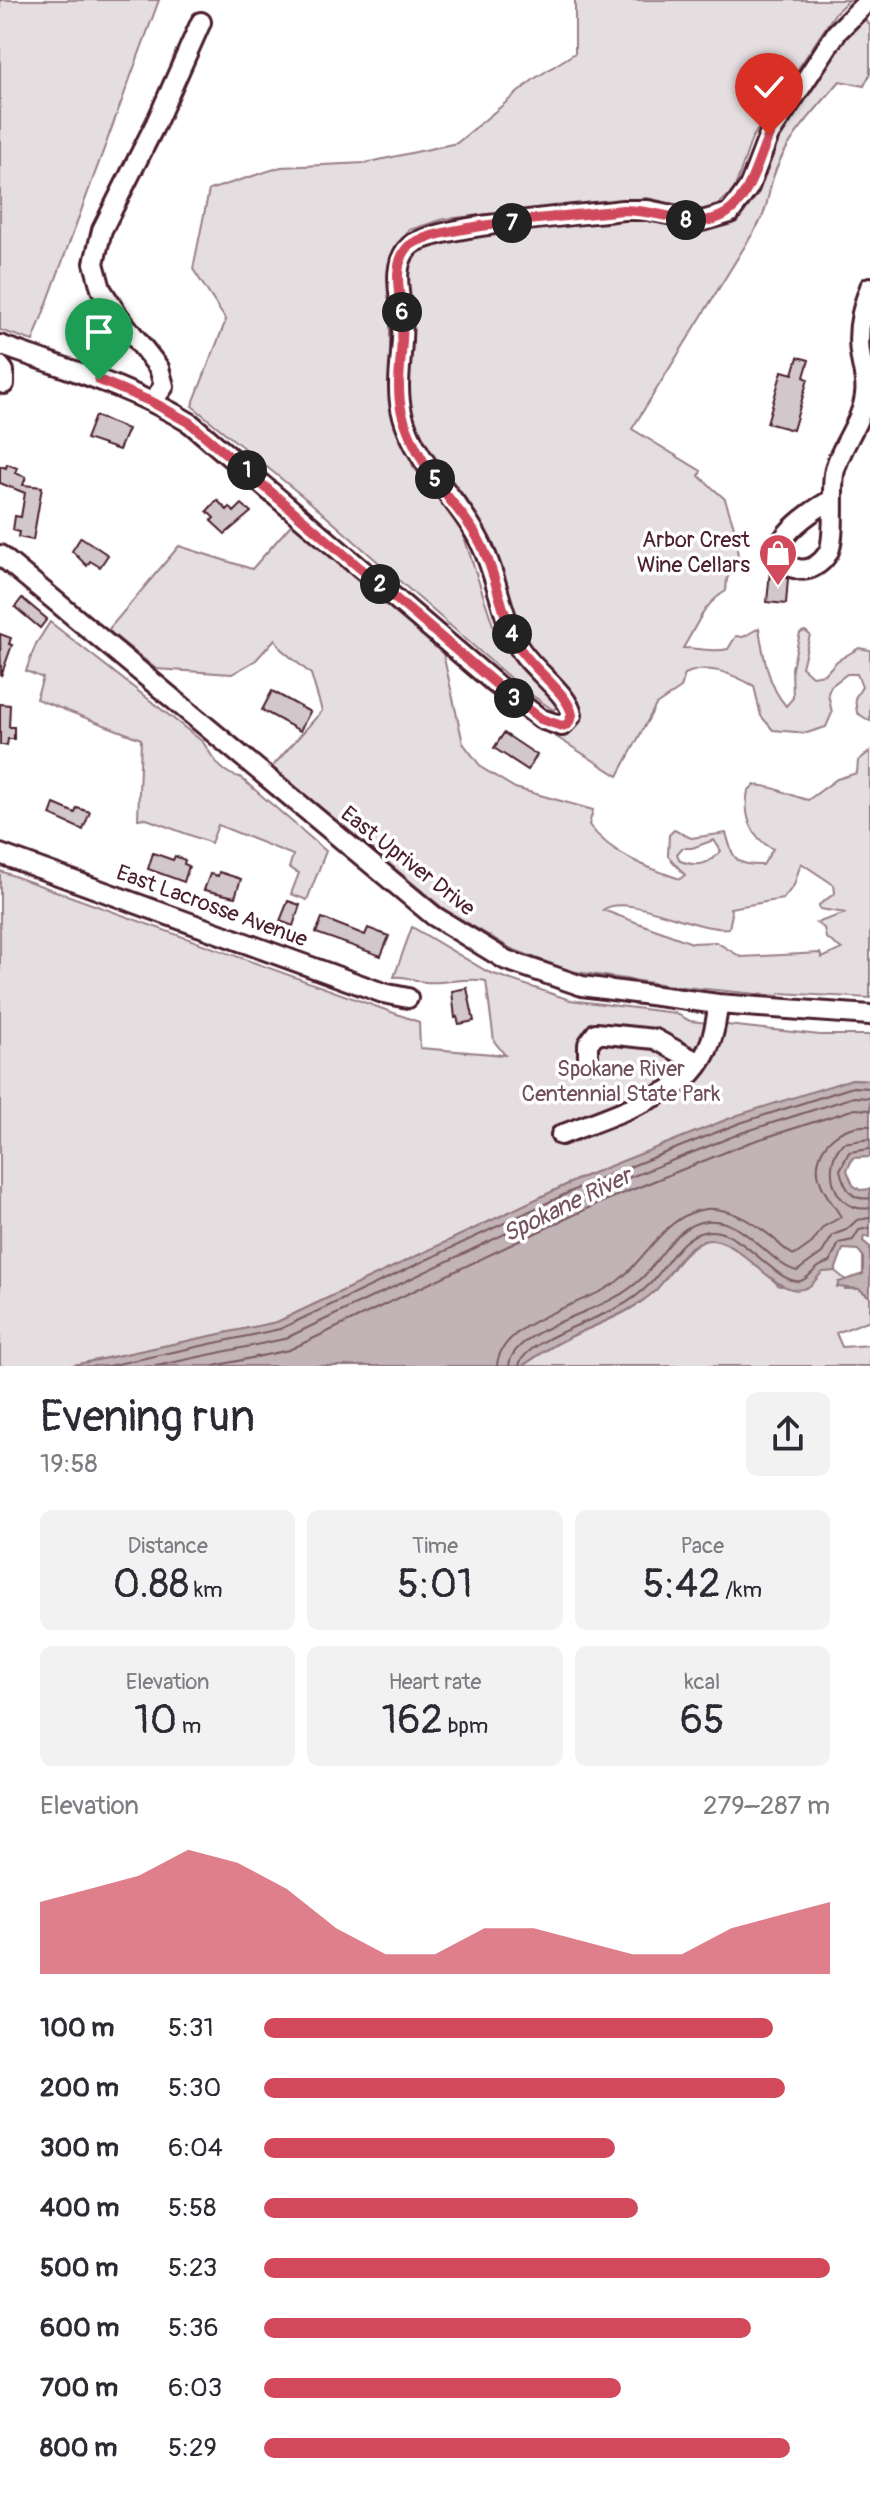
<!DOCTYPE html>
<meta charset="utf-8">
<style>
:root{--surface:#fff;--page:#f2f2f3;--text:#2b2b33;--muted:#7c7c81;--accent:#d1495b}
body{margin:0;font-family:Pangolin,sans-serif;background:var(--page);color:var(--text);height:100vh;display:flex;flex-direction:column;font-size:30px;white-space:nowrap}
*{box-sizing:border-box;margin:0}
p{font-size:26px;color:var(--muted)}
.icon{flex:none;width:44px;height:44px;fill:none;stroke:currentColor;stroke-width:2;stroke-linecap:round;stroke-linejoin:round}
.map{position:relative;height:1366px;overflow:hidden}
.sheet{display:flex;flex-direction:column;background:var(--surface);flex:1}
.sheet>*{flex:none}
.pin{position:absolute;display:grid;place-items:center;width:68px;height:68px;color:#fff;margin:-82px -34px;border-radius:50% 50% 50% 0;rotate:-45deg;box-shadow:0 0 8px #0007}
.pin .icon{rotate:45deg}
.km{position:absolute;width:40px;height:40px;margin:-20px;border-radius:50%;background:#222;color:#fff;font-size:22px;line-height:40px;text-align:center}
.round{display:grid;place-items:center;flex:none;width:84px;height:84px;border-radius:12px;background:var(--page)}
.head{display:flex;align-items:center;justify-content:space-between;height:136px;padding:0 40px}
h1{font-size:44px;font-weight:600;line-height:60px}
.figures{display:grid;grid-template-columns:repeat(3,1fr);gap:12px;height:136px;padding:8px 40px}
.figures div{display:grid;align-content:center;border-radius:12px;background:var(--page);text-align:center}
.figures b{font-size:40px;font-weight:600}
.figures small{font-size:22px;font-weight:400}
.figures p{font-size:22px}
.chart{height:224px;padding:16px 40px}
.chart p{display:flex;justify-content:space-between}
.chart svg{width:100%;height:144px;margin-top:8px;fill:var(--accent);opacity:.7}
ul{padding:0 40px;list-style:none;font-size:26px}
li{display:grid;grid-template-columns:128px 96px 1fr;align-items:center;height:60px}
li i{height:20px;border-radius:10px;background:var(--accent)}
.map>svg:first-child{display:block}
.green{fill:#e5dee0;stroke:#987e86;stroke-width:2;fill-rule:evenodd}
.water{fill:#c1b3b6;stroke:#91787e;stroke-width:2}
.lines{fill:none;stroke-linecap:round;stroke-linejoin:round}
.shore{stroke:#7a5a63;stroke-width:2}
.building{fill:#d2c7cb;stroke:#4a1f2b;stroke-width:2}
.minor-casing{stroke:#4a1f2b;stroke-width:24}
.minor{stroke:#fff;stroke-width:18}
.route-casing{stroke:#fff;stroke-width:16}
.route{stroke:#d1495b;stroke-width:10}
.labels{text-anchor:middle;dominant-baseline:central;stroke-width:7;stroke-linejoin:round;paint-order:stroke}
.poi-label{font-size:22px;fill:#4a1f2b;stroke:#fff;text-anchor:end}
.street-label{font-size:22px;fill:#4a1f2b;stroke:#fff}
.park-label{font-size:22px;fill:#714f58;stroke:#fff}
.water-label{font-size:24px;font-style:italic;fill:#74535c;stroke:#fff}
</style>
<div class="map">
<svg width="870" height="1366" viewBox="0 0 870 1366">
<rect width="100%" height="100%" fill="#fff"/>
<filter id="ink" filterUnits="userSpaceOnUse"><feTurbulence type="fractalNoise" baseFrequency=".0125" numOctaves="2"/><feDisplacementMap in="SourceGraphic" scale="16" xChannelSelector="R" yChannelSelector="G"/><feConvolveMatrix kernelMatrix="1 2 1 2 8 2 1 2 1" color-interpolation-filters="sRGB"/></filter>
<g filter="url(#ink)">
<path class="green" d="M0,0H159L33,341L0,330Z
M575,0H849L836,12L752,138L734,190L716,207L699,210L647,198L444,219L409,230L390,262V402L413,466L462,531L493,625L558,706L553,710L519,686L311,503L192,406L226,320L193,269L209,190L281,167L365,163L457,143L534,79L575,53Z
M862,16L870,25V74L864,86L840,81C816,110 784,141 773,178C768,193 768,206 761,220L632,429L701,471L699,476L725,499L735,530L739,566H734L727,579L726,591C702,605 697,626 683,648C700,648 712,653 728,649L736,636L743,637L759,628C763,654 768,686 786,706L793,698L792,668L800,633L805,631L810,635L802,667L812,676L825,674L837,661L859,648L870,650V721L857,713L855,698L862,687L857,674H847L831,686L828,693L832,713L826,727L807,733L773,730L761,716L754,686C732,674 709,663 685,674L681,688L656,705L618,776L539,726L560,733L574,727C590,689 543,673 528,644C516,621 508,600 501,576C497,563 494,547 488,536C464,494 426,460 411,413C405,393 413,352 411,328C407,294 398,262 431,241L626,214L716,223L776,138L839,38Z
M296,519L440,640L463,743L482,768L515,788L593,810L589,825C611,854 647,868 680,879L685,875L668,856L669,835L674,830L691,838L726,833C733,855 732,866 763,865L773,849C751,838 743,814 748,791L754,785C781,787 785,795 808,800L837,779L857,773L858,761L870,751V998L780,993L779,996L674,986L570,971L512,949L444,909L272,767L322,711L311,674L281,649L275,639L256,660L232,674L156,669L108,630L179,546L252,569ZM714,840L721,851C708,865 698,867 680,861L677,854L682,848H692ZM801,863L834,885L835,893L819,905L820,909L846,913L816,923L824,928L826,938L842,949L822,958L820,953L741,957L716,942L692,943L603,910C628,892 694,932 729,928L732,914L730,908L783,899L794,885Z
M50,622L203,742C213,758 221,774 240,777L326,851L307,900L291,894L299,873L289,868L293,855L218,825L211,843L144,818L138,819L141,739L36,699L43,678L26,671L36,644Z
M0,871L419,1022L420,1048L505,1055L494,1041L486,981C465,976 438,986 419,981C410,979 404,976 394,977L412,927L488,972L570,1000L675,1013L690,1021L820,1035H870V1080L852,1079L585,1176L277,1322L69,1366H0Z
M709,1239C737,1243 760,1267 779,1286L811,1285L823,1271H835L847,1281L839,1282L845,1289H859L870,1297V1320L836,1333L842,1347L870,1345V1366H522C536,1357 550,1347 564,1340C596,1324 631,1315 656,1289C674,1271 683,1249 709,1239Z"/>
<path class="water" d="M852,1079L870,1080V1157L853,1158L847,1170L853,1185L860,1190L870,1189V1237L864,1236L863,1241L870,1247V1297L859,1289L837,1287L839,1282L863,1274V1256L858,1250L843,1249L835,1271L823,1272C818,1275 815,1282 811,1285C781,1308 744,1240 712,1240C684,1239 672,1275 655,1291C628,1315 595,1324 564,1340C549,1347 536,1357 522,1366H69L277,1322L585,1176L738,1115Z"/>
<g class="lines">
<path class="shore" d="M870,1139L843,1143C820,1166 834,1214 870,1208
M870,1149L849,1152L840,1170C844,1186 851,1202 870,1198
M108,1366L280,1329L589,1183L740,1123L853,1087L870,1088
M156,1366L284,1339L593,1192L744,1132L854,1097L870,1098
M214,1366L289,1350L597,1204L748,1143L855,1109L870,1110
M497,1366C499,1324 576,1306 607,1288C644,1268 660,1215 706,1209C729,1207 754,1223 772,1237C780,1244 786,1253 795,1255L812,1243L823,1227L841,1217C834,1204 823,1194 819,1178C811,1147 842,1123 870,1126
M509,1366C511,1333 589,1313 614,1298C624,1293 636,1284 644,1276C663,1256 676,1224 707,1221C746,1218 770,1265 797,1271L822,1253L833,1235L846,1230L857,1220L870,1218
M519,1366C522,1342 597,1319 617,1308C629,1302 643,1291 652,1282C668,1264 683,1231 711,1231C744,1231 777,1285 800,1281C810,1279 813,1266 830,1262L839,1243L853,1240L859,1230L870,1228"/>
</g>
<path class="building" d="M798,357L809,360L804,377L808,379L793,430L767,423L782,371L793,374Z
M95,416L128,429L119,450L86,439Z
M7,464L17,468L15,473L26,477L23,485L42,487L33,540L18,537L19,532L13,530L15,516L21,517L25,493L0,483V466L6,468Z
M217,500L227,510L230,507L234,512L242,504L251,512L225,534L211,521L214,518L207,511Z
M81,537L108,555L100,567L90,561L87,566L72,551Z
M770,571L788,578L786,604L767,602Z
M22,598L47,619L40,628L15,607Z
M0,634L11,638L9,644L12,645L1,676Z
M272,691L310,712L300,731L262,710Z
M0,704L10,705L9,727H14V739H8L7,745H0Z
M504,733L537,755L528,770L494,748Z
M54,804L75,813L77,808L90,812L83,830L50,815Z
M153,853L173,860L175,856L185,860L184,864L189,866L184,882L148,869Z
M219,872L241,879L235,897L204,890L210,874L218,876Z
M288,901L300,905L293,926L280,921Z
M322,918L365,935L368,928L389,936L381,956L316,933Z
M467,988L474,1021L459,1024L457,1017L455,1018L452,991Z"/>
<g class="lines">
<defs>
<path id="minor" d="M0,345C64,368 132,387 190,423L497,685L541,719L562,726L572,715C568,692 529,668 517,644C500,612 497,574 480,542C458,497 416,466 402,413C394,382 405,347 402,316C400,295 391,263 410,246C433,225 584,215 623,210H648L702,221L730,213L749,187L769,135L805,81L837,32L869,0
M0,366L4,371V384
M152,402L164,386L159,368L119,317L101,289L94,263L102,230L156,123L201,22
M830,501C811,510 745,557 798,569C810,572 822,563 828,553C836,540 831,494 834,474C839,447 862,423 865,395C867,382 863,371 861,359C856,334 861,310 870,287
M0,555L434,916L506,960L582,986L718,1004L870,1015
M0,854L383,993L408,998
M588,1061V1044L596,1033L655,1039L699,1063
M561,1135C591,1123 671,1096 692,1073C710,1053 716,1030 718,1004"/>
</defs>
<use href="#minor" class="minor-casing"/>
<use href="#minor" class="minor"/>
</g>
</g>
<g class="lines" filter="url(#ink)">
<defs>
<path id="route" d="M99,380L152,402L190,423L497,685L541,719L562,726L568,724L572,715C568,692 529,667 517,644C500,612 497,574 480,542C470,522 454,506 441,488C425,467 409,438 402,413C394,382 405,347 402,316C400,295 391,263 409,246C433,225 584,215 623,210C646,210 664,216 686,220C744,229 751,177 769,135"/>
</defs>
<use href="#route" class="route-casing"/>
<use href="#route" class="route"/>
</g>
<defs>
<symbol id="shop-pin" viewBox="-11 -11 22 30"><path d="M0 17L-7.5 6A9.5 9.5 0 1 1 7.5 6Z" fill="#d1495b" stroke="#fff"/><path d="M-5-2.5h2.3a2.7 3.5 0 0 1 5.4 0H5L5.5 6h-11ZM-1.5-2.5h3a1.5 2.3 0 0 0-3 0Z" fill="#fff"/></symbol>
</defs>
<g fill-rule="evenodd">
<use href="#shop-pin" x="756" y="531" width="44" height="60"/>
</g>
<g class="labels">
<g class="poi-label">
<text x="750" y="540">Arbor Crest<tspan x="750" dy="25">Wine Cellars</tspan></text>
</g>
<g class="street-label">
<text transform="translate(408 861) rotate(38)">East Upriver Drive</text>
<text transform="translate(212 906) rotate(20)">East Lacrosse Avenue</text>
</g>
<g class="park-label">
<text x="621" y="1069">Spokane River<tspan x="621" dy="25">Centennial State Park</tspan></text>
</g>
<g class="water-label">
<text transform="translate(567 1205) rotate(-26)">Spokane River</text>
</g>
</g>
</svg>
<div class="pin" style="left:99px;top:380px;background:#1e9e55"><svg class="icon" aria-label="arrive" viewBox="0 0 24 24"><path d="M6 21V4h12l-3 4 3 4H6"/></svg></div>
<div class="pin" style="left:769px;top:135px;background:#d93025"><svg class="icon" aria-label="check" viewBox="0 0 24 24"><path d="M5 12l5 5 9-10"/></svg></div>
<b class="km" style="left:247px;top:470px">1</b>
<b class="km" style="left:380px;top:584px">2</b>
<b class="km" style="left:514px;top:698px">3</b>
<b class="km" style="left:512px;top:634px">4</b>
<b class="km" style="left:435px;top:479px">5</b>
<b class="km" style="left:402px;top:312px">6</b>
<b class="km" style="left:512px;top:223px">7</b>
<b class="km" style="left:686px;top:220px">8</b>
</div>
<section class="sheet">
<div class="head"><div><h1>Evening run</h1><p>19:58</p></div><a class="round"><svg class="icon" aria-label="share" viewBox="0 0 24 24"><path d="M12 15V3M7 8l5-5 5 5M5 13v7h14v-7"/></svg></a></div>
<div class="figures">
<div><p>Distance</p><b>0.88<small> km</small></b></div>
<div><p>Time</p><b>5:01</b></div>
<div><p>Pace</p><b>5:42<small> /km</small></b></div>
</div>
<div class="figures">
<div><p>Elevation</p><b>10<small> m</small></b></div>
<div><p>Heart rate</p><b>162<small> bpm</small></b></div>
<div><p>kcal</p><b>65</b></div>
</div>
<div class="chart"><p><span>Elevation</span>279–287 m</p>
<svg viewBox="0 0 160 44" preserveAspectRatio="none"><path d="M0 44V22L10 18L20 14L30 6L40 10L50 18L60 30L70 38L80 38L90 30L100 30L110 34L120 38L130 38L140 30L150 26L160 22V44z"/></svg>
</div>
<ul>
<li><b>100 m</b>5:31<i style="width:90%"></i></li>
<li><b>200 m</b>5:30<i style="width:92%"></i></li>
<li><b>300 m</b>6:04<i style="width:62%"></i></li>
<li><b>400 m</b>5:58<i style="width:66%"></i></li>
<li><b>500 m</b>5:23<i style="width:100%"></i></li>
<li><b>600 m</b>5:36<i style="width:86%"></i></li>
<li><b>700 m</b>6:03<i style="width:63%"></i></li>
<li><b>800 m</b>5:29<i style="width:93%"></i></li>
</ul>
</section>
